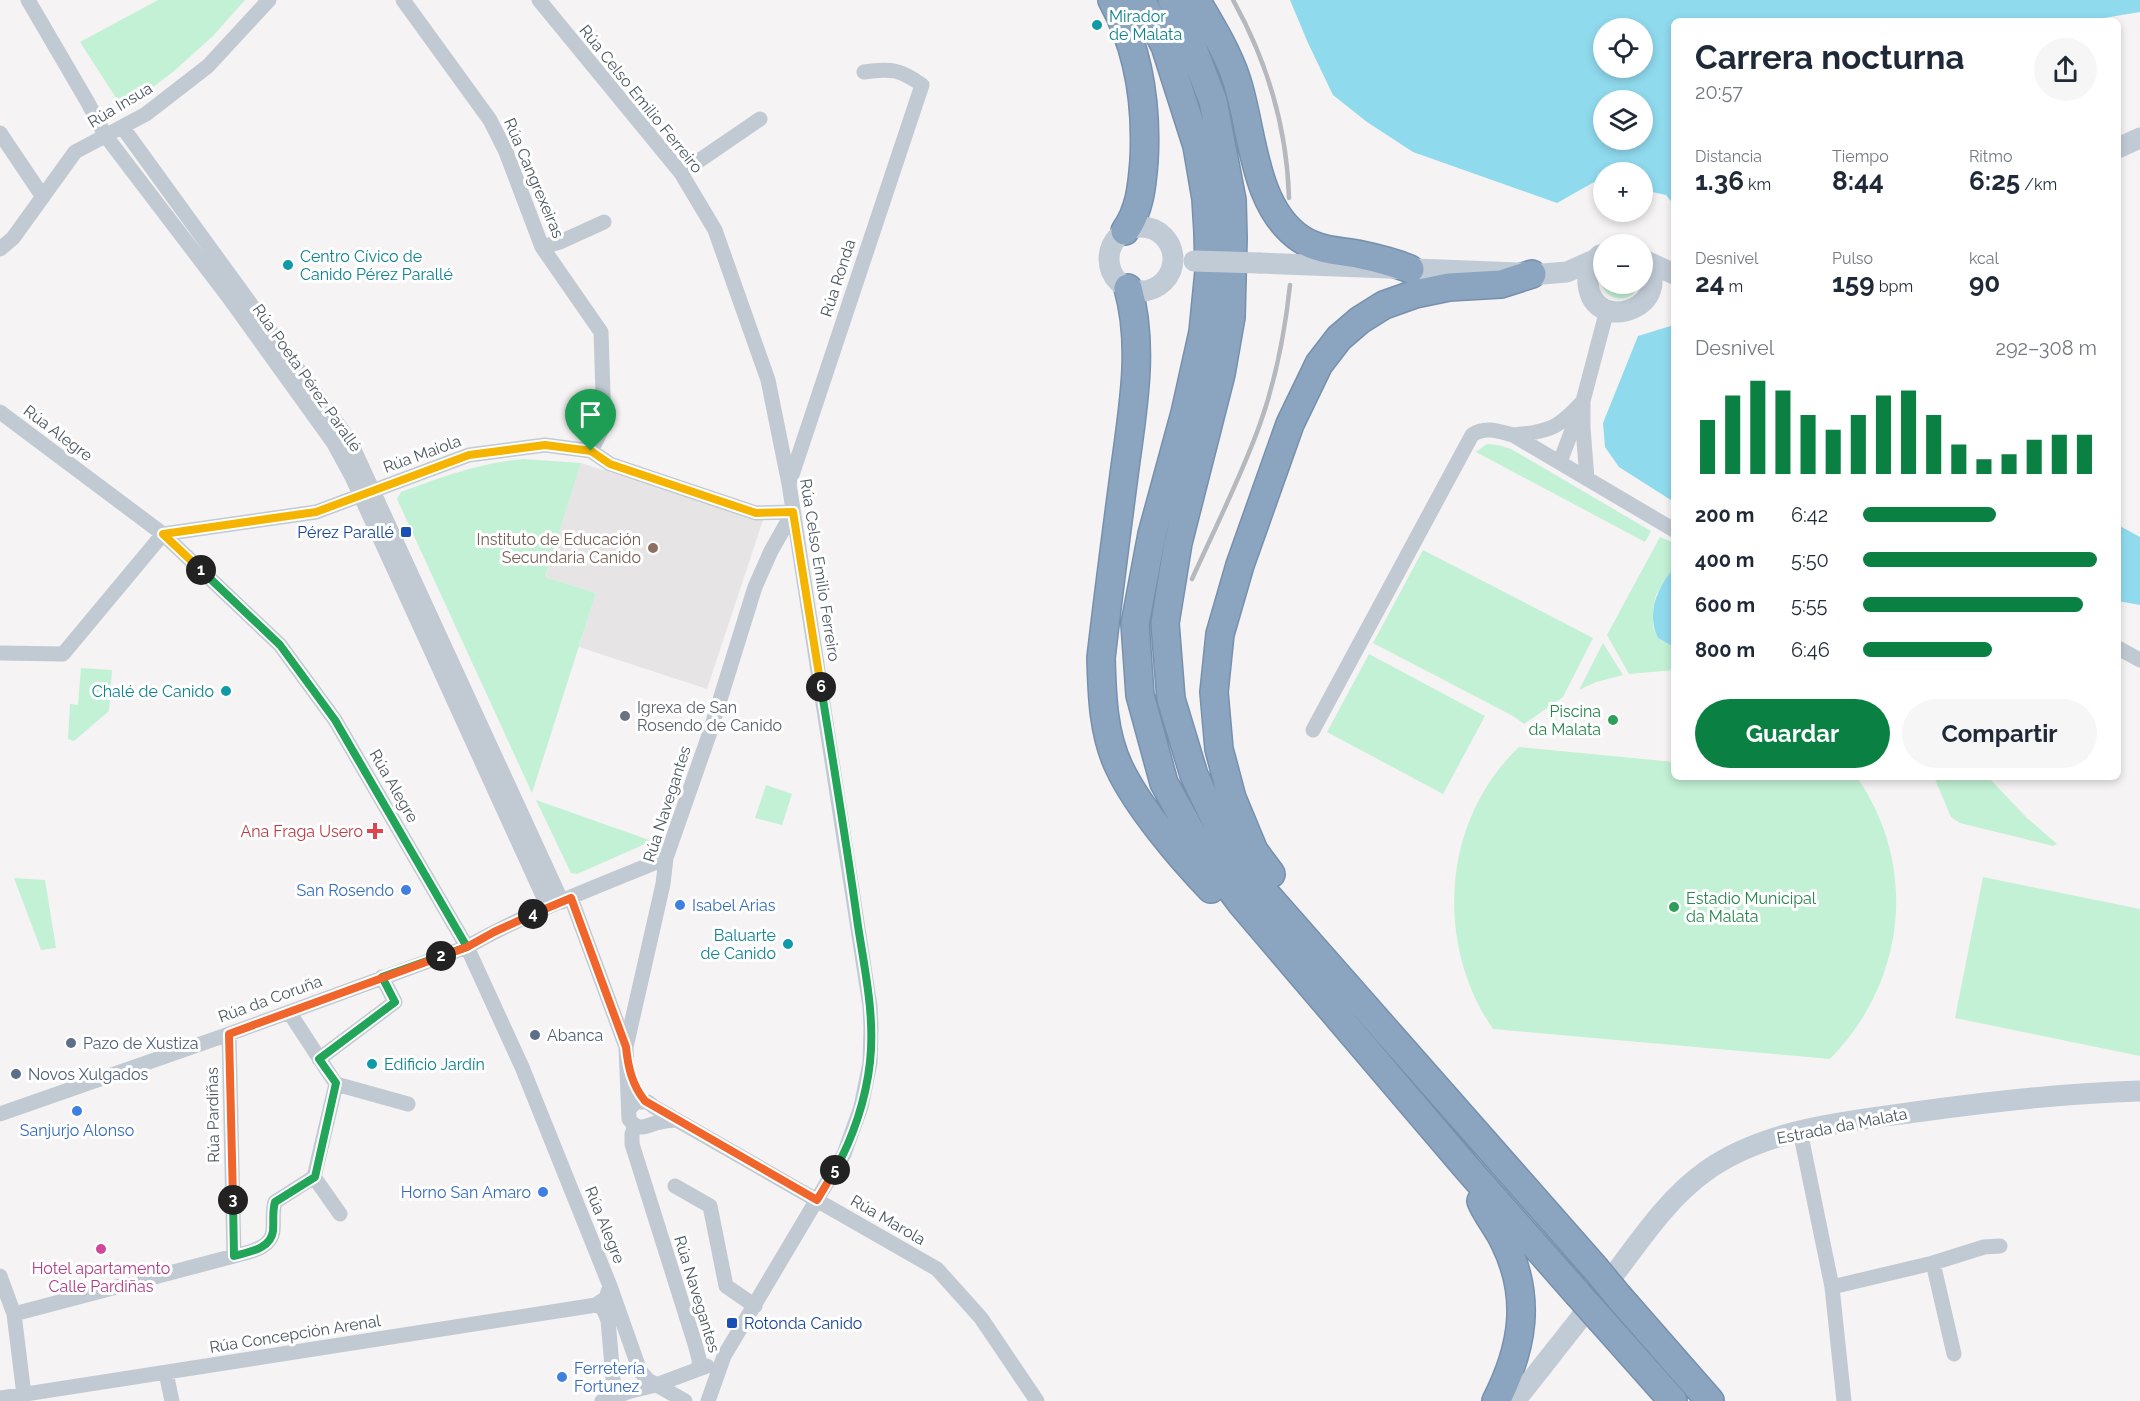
<!DOCTYPE html>
<html lang="es">
<meta charset="utf-8">
<style>
:root{--surface:#fff;--page:#f6f6f7;--text:#1f2937;--muted:#747a83;--accent:#0b8043}
body{margin:0;font-family:Raleway,sans-serif;background:var(--page);color:var(--text);height:100vh;display:flex;flex-direction:column;font-size:22px;white-space:nowrap}
*{box-sizing:border-box;margin:0}
p{font-size:20px;color:var(--muted)}
.icon{flex:none;width:33px;height:33px;fill:none;stroke:currentColor;stroke-width:2;stroke-linecap:round;stroke-linejoin:round}
.map{position:relative;flex:1;overflow:hidden}
.side{position:absolute;left:1671px;top:18px;width:450px;height:762px;display:flex;flex-direction:column;background:var(--surface);border-radius:9px;box-shadow:0 3px 9px #0003}
.side>*{flex:none}
.tools{position:absolute;left:1593px;top:18px;display:grid;gap:12px}
.tools a{display:grid;place-items:center;width:60px;height:60px;border-radius:50%;background:var(--surface);box-shadow:0 3px 9px #0003;font-size:30px}
.pin{position:absolute;display:grid;place-items:center;width:51px;height:51px;color:#fff;margin:-62px -26px;border-radius:50% 50% 50% 0;rotate:-45deg;box-shadow:0 0 6px #0007}
.pin .icon{rotate:45deg}
.km{position:absolute;width:30px;height:30px;margin:-15px;border-radius:50%;background:#222;color:#fff;font-size:16px;line-height:30px;text-align:center}
.round{display:grid;place-items:center;flex:none;width:63px;height:63px;border-radius:32px;background:var(--page)}
.overview{display:flex;align-items:center;justify-content:space-between;height:102px;padding:0 24px}
h1{font-size:33px;font-weight:700;line-height:45px}
.stats{display:grid;grid-template-columns:repeat(3,1fr);gap:9px;height:102px;padding:6px 24px}
.stats div{display:grid;align-content:center}
.stats b{font-size:26px;font-weight:700}
.stats small{font-size:16px;font-weight:400}
.stats p{font-size:16px}
.chart{height:168px;padding:12px 24px}
.chart p{display:flex;justify-content:space-between}
.chart svg{width:100%;height:108px;margin-top:6px;stroke:var(--accent);stroke-width:6}
.button{display:flex;gap:12px;margin-top:auto;padding:12px 24px}
.button a{flex:1;height:69px;border-radius:36px;background:var(--accent);color:#fff;font-size:24px;font-weight:700;line-height:69px;text-align:center}
.button a+a{background:var(--page);color:var(--text)}
ul{padding:0 24px;list-style:none;font-size:20px}
li{display:grid;grid-template-columns:96px 72px 1fr;align-items:center;height:45px}
li i{height:15px;border-radius:8px;background:var(--accent)}
.map>svg:first-child{display:block}
.education{fill:#e6e4e5}
.green{fill:#c3f1d5}
.water{fill:#90daee;fill-rule:evenodd}
.lines{fill:none;stroke-linecap:round;stroke-linejoin:round}
.highway-casing{stroke:#7690ad;stroke-width:30}
.street{stroke:#c1cad2;stroke-width:15}
.secondary{stroke:#c1cbd6;stroke-width:21}
.highway{stroke:#8ba5c1;stroke-width:27}
.rail{stroke:#b5b8bd;stroke-width:4.5}
.highway-bridge-casing{stroke:#7690ad;stroke-width:30;stroke-linecap:butt}
.secondary-bridge{stroke:#c1cbd6;stroke-width:21}
.highway-bridge{stroke:#8ba5c1;stroke-width:27}
.split-1-casing{stroke:#fff;stroke-width:12}
.split-2-casing{stroke:#fff;stroke-width:12}
.split-3-casing{stroke:#fff;stroke-width:12}
.split-4-casing{stroke:#fff;stroke-width:12}
.split-5-casing{stroke:#fff;stroke-width:12}
.split-6-casing{stroke:#fff;stroke-width:12}
.split-7-casing{stroke:#fff;stroke-width:12}
.split-1{stroke:#f5b400;stroke-width:8}
.split-2{stroke:#22a559;stroke-width:8}
.split-3{stroke:#22a559;stroke-width:8}
.split-4{stroke:#f0652b;stroke-width:8}
.split-5{stroke:#f0652b;stroke-width:8}
.split-6{stroke:#22a559;stroke-width:8}
.split-7{stroke:#f5b400;stroke-width:8}
.culture-dot{fill:#0f9aa8;stroke:#fff;stroke-width:2}
.transit-dot{fill:#1a4fb4;stroke:#fff;stroke-width:2}
.education-dot{fill:#8d6e63;stroke:#fff;stroke-width:2}
.worship-dot{fill:#6b7280;stroke:#fff;stroke-width:2}
.leisure-dot{fill:#2e9e5b;stroke:#fff;stroke-width:2}
.health-dot{fill:#e0444e;stroke:#fff;stroke-width:2}
.shop-dot{fill:#3f7fe0;stroke:#fff;stroke-width:2}
.service-dot{fill:#5c6f8a;stroke:#fff;stroke-width:2}
.hotel-dot{fill:#d1479c;stroke:#fff;stroke-width:2}
.labels{text-anchor:middle;dominant-baseline:central;stroke-width:6;stroke-linejoin:round;paint-order:stroke}
.culture-label{font-size:16px;fill:#0d838f;stroke:#fff;text-anchor:start}
.street-label{font-size:16px;fill:#4a5661;stroke:#fff}
.transit-label{font-size:16px;fill:#164399;stroke:#fff;text-anchor:end}
.education-label{font-size:16px;fill:#785e54;stroke:#fff;text-anchor:end}
.worship-label{font-size:16px;fill:#5b616d;stroke:#fff;text-anchor:start}
.leisure-label{font-size:16px;fill:#27864d;stroke:#fff;text-anchor:end}
.health-label{font-size:16px;fill:#be3a42;stroke:#fff;text-anchor:end}
.shop-label{font-size:16px;fill:#366cbe;stroke:#fff;text-anchor:end}
.service-label{font-size:16px;fill:#4e5e75;stroke:#fff;text-anchor:start}
.hotel-label{font-size:16px;fill:#b23c85;stroke:#fff}
</style>
<div class="map">
<svg width="2140" height="1401" viewBox="0 0 2140 1401">
<rect width="100%" height="100%" fill="#f5f3f3"/>
<path class="education" d="M581,463L763,520L707,689L579,647L596,593L545,577Z"/>
<path class="green" d="M158,0H245L213,36L174,71L130,105L120,104L80,42Z
M1603,271L1604,284H1639C1630,311 1593,297 1603,271Z
M1487,444L1498,445L1511,449L1651,531L1645,542L1476,452Z
M523,459L581,463L545,577L596,593L532,793L397,499L401,492C441,477 480,463 523,459Z
M1660,537L1674,543V568L1656,595L1653,609V626L1658,638L1674,647V670L1629,674L1607,635Z
M1423,550L1593,638L1563,697L1524,724L1513,716L1373,643Z
M1603,643L1623,675L1596,682L1579,690Z
M1369,654L1485,716L1443,794L1327,732Z
M81,668L112,670L109,711L74,741L68,739L70,704L78,705Z
M1519,747L1674,762V777H1837L1858,779C1919,868 1905,983 1830,1059L1493,1029C1434,943 1442,820 1519,747Z
M1934,777H1988L2027,818L2057,844L2053,846L1960,823L1951,817Z
M766,785L792,794L782,825L755,818Z
M536,800L652,841L577,874L571,873Z
M1983,877L2140,909V1056L1955,1018Z
M14,878L45,880L56,948L41,950Z"/>
<path class="water" d="M1290,0H2140V12L2086,21H1674V205L1666,195L1643,190L1642,172H1604L1603,183L1596,181L1557,203L1413,152L1367,122L1333,95L1308,43ZM1604,28H1642V68H1604ZM1604,100H1642V140H1604Z
M1674,325V502L1619,467L1605,447L1603,423L1638,336Z
M2118,525L2140,537V605L2118,601Z
M1674,568V647L1658,638C1646,613 1657,588 1674,568Z"/>
<g class="lines">
<defs>
<path id="highway" d="M1112,0C1139,49 1147,105 1144,161C1142,186 1140,210 1125,231
M1141,0L1165,46L1197,146L1206,199L1208,232L1209,271L1203,332L1185,413L1152,534L1135,624L1140,695L1164,783L1200,848L1241,903L1466,1167L1577,1293
M1172,0L1186,30L1213,101L1232,200L1233,238L1231,317L1221,374L1178,543L1165,623L1171,699L1194,775L1226,842L1258,885L1595,1268
M1196,0C1211,25 1228,53 1237,81C1253,131 1253,207 1301,239C1318,250 1337,251 1357,254C1376,258 1393,262 1410,269
M1128,288C1145,348 1132,414 1124,475C1116,536 1108,597 1101,658C1102,694 1103,734 1119,767C1137,806 1181,858 1211,889
M1271,874L1254,851L1232,798L1219,749L1214,692L1220,634L1240,565L1290,424L1319,364L1339,338L1360,320L1384,305L1415,294L1449,287L1501,284L1532,274
M1481,1201C1487,1215 1497,1227 1504,1241C1532,1297 1523,1348 1496,1401
M1619,1297L1710,1401
M1601,1320L1673,1401"/>
</defs>
<use href="#highway" class="highway-casing"/>
<path class="street" d="M28,0L87,101L105,135L230,299L333,442L352,477L548,907
M403,0L490,120L506,152L542,247L601,332L604,425L591,451
M539,0L681,173L715,230L768,380L789,484L870,1006L871,1028L870,1063L861,1107L844,1154L724,1356L708,1401
M123,128L350,441L562,902
M0,133L43,197
M681,173L760,119
M542,247L560,242L604,222
M0,249L13,238L75,152L146,114L208,66L269,0
M0,412L163,534L280,645L335,720L467,947L522,1067L610,1286L640,1371L648,1380L685,1401
M1513,435C1549,432 1559,428 1583,401V428L1587,479
M1560,462L1583,401L1607,310
M790,481L922,85C900,69 890,68 864,72
M2118,648L2140,660
M0,653L63,654L163,534L316,512L469,455L545,445L591,451L610,464L756,513L793,512L771,551L755,587L709,735L666,858L663,884L626,1047
M1313,730L1472,435C1485,426 1498,431 1513,435L1674,530
M571,898L626,1047L629,1119C638,1132 645,1126 656,1123C663,1121 670,1120 677,1120
M289,1012L336,1084L314,1177
M319,1059L395,1002L382,977
M336,1084L408,1104
M630,1108L636,1102H648L654,1107L937,1269L981,1318L1037,1401
M0,1114L229,1034L467,947C530,911 599,886 666,858
M635,1126L632,1134V1144L695,1344L699,1359V1369
M1800,1131L1832,1287L1844,1401
M314,1177L340,1214
M675,1186L710,1206L726,1286L755,1306
M234,1256C248,1252 271,1249 273,1231C274,1221 272,1212 275,1202L314,1177
M1933,1263L1984,1247L2000,1246
M0,1276L14,1314L24,1395
M1832,1287L1933,1263L1954,1354
M596,1305L603,1308L608,1320L615,1401
M14,1314L234,1256L229,1034
M166,1373L172,1401
M0,1398L596,1305L606,1298L610,1286
M602,1401L631,1391L656,1385L707,1366"/>
<path class="secondary" d="M2118,148L2140,138
M1109 259a32 32 0 1 1 64 0a32 32 0 1 1-64 0Z
M1600,255C1592,262 1587,272 1588,284C1594,338 1681,305 1642,258
M1644,260L1674,274
M1260,263L1543,274L1567,272L1594,260
M1515,1401C1548,1359 1581,1318 1613,1276C1641,1239 1668,1198 1706,1171C1766,1128 1851,1121 1923,1111C1995,1101 2067,1093 2140,1091"/>
<use href="#highway" class="highway"/>
<path class="rail" d="M1233,0C1267,61 1287,129 1289,198
M1192,579C1215,528 1241,477 1260,424C1276,379 1285,332 1290,285"/>
<defs>
<path id="highway-bridge" d="M1595,1268L1619,1297
M1577,1293L1601,1320"/>
</defs>
<use href="#highway-bridge" class="highway-bridge-casing"/>
<path class="secondary-bridge" d="M1194,261L1260,263"/>
<use href="#highway-bridge" class="highway-bridge"/>
</g>
<g class="lines">
<defs>
<path id="split-1" d="M201,570L163,534L316,512L469,455L545,445L591,451"/>
<path id="split-2" d="M201,570L280,645L335,720L467,947L441,956"/>
<path id="split-3" d="M233,1200L234,1256C248,1252 271,1249 273,1231C274,1221 272,1212 275,1202L315,1177L336,1083L319,1059L395,1002L382,977L441,956"/>
<path id="split-4" d="M233,1200L229,1034L467,947L494,932L533,914"/>
<path id="split-5" d="M533,914L571,898L626,1047C628,1067 632,1085 645,1101L817,1200L835,1170"/>
<path id="split-6" d="M821,687C834,767 847,846 858,926C865,971 875,1017 870,1062C866,1099 853,1138 835,1170"/>
<path id="split-7" d="M591,451L610,464L756,513L793,512L821,687"/>
</defs>
<use href="#split-1" class="split-1-casing"/>
<use href="#split-2" class="split-2-casing"/>
<use href="#split-3" class="split-3-casing"/>
<use href="#split-4" class="split-4-casing"/>
<use href="#split-5" class="split-5-casing"/>
<use href="#split-6" class="split-6-casing"/>
<use href="#split-7" class="split-7-casing"/>
<use href="#split-1" class="split-1"/>
<use href="#split-2" class="split-2"/>
<use href="#split-3" class="split-3"/>
<use href="#split-4" class="split-4"/>
<use href="#split-5" class="split-5"/>
<use href="#split-6" class="split-6"/>
<use href="#split-7" class="split-7"/>
</g>
<g class="culture-dot">
<circle cx="1097" cy="25" r="6"/>
<circle cx="288" cy="265" r="6"/>
<circle cx="226" cy="691" r="6"/>
<circle cx="788" cy="944" r="6"/>
<circle cx="372" cy="1064" r="6"/>
</g>
<g class="transit-dot">
<rect x="400" y="526" width="12" height="12" rx="3"/>
<rect x="726" y="1317" width="12" height="12" rx="3"/>
</g>
<circle class="education-dot" cx="653" cy="548" r="6"/>
<circle class="worship-dot" cx="625" cy="716" r="6"/>
<g class="leisure-dot">
<circle cx="1613" cy="720" r="6"/>
<circle cx="1674" cy="907" r="6"/>
</g>
<path class="health-dot" d="M372 822h6v6h6v6h-6v6h-6v-6h-6v-6h6z"/>
<g class="shop-dot">
<circle cx="406" cy="890" r="6"/>
<circle cx="680" cy="905" r="6"/>
<circle cx="77" cy="1111" r="6"/>
<circle cx="543" cy="1192" r="6"/>
<circle cx="562" cy="1377" r="6"/>
</g>
<g class="service-dot">
<circle cx="535" cy="1035" r="6"/>
<circle cx="71" cy="1043" r="6"/>
<circle cx="16" cy="1074" r="6"/>
</g>
<circle class="hotel-dot" cx="101" cy="1249" r="6"/>
<g class="labels">
<g class="culture-label">
<text x="1109" y="16">Mirador<tspan x="1109" dy="18">de Malata</tspan></text>
<text x="300" y="256">Centro Cívico de<tspan x="300" dy="18">Canido Pérez Parallé</tspan></text>
<text x="214" y="691" text-anchor="end">Chalé de Canido</text>
<text x="776" y="935" text-anchor="end">Baluarte<tspan x="776" dy="18">de Canido</tspan></text>
<text x="384" y="1064">Edificio Jardín</text>
</g>
<g class="street-label">
<text transform="translate(641 99) rotate(51)">Rúa Celso Emilio Ferreiro</text>
<text transform="translate(120 105) rotate(-31)">Rúa Insua</text>
<text transform="translate(534 178) rotate(67)">Rúa Cangrexeiras</text>
<text transform="translate(838 278) rotate(-72)">Rúa Ronda</text>
<text transform="translate(307 378) rotate(55)">Rúa Poeta Pérez Parallé</text>
<text transform="translate(58 433) rotate(37)">Rúa Alegre</text>
<text transform="translate(422 454) rotate(-20)">Rúa Maiola</text>
<text transform="translate(820 570) rotate(81)">Rúa Celso Emilio Ferreiro</text>
<text transform="translate(394 786) rotate(60)">Rúa Alegre</text>
<text transform="translate(667 804) rotate(-72)">Rúa Navegantes</text>
<text transform="translate(270 999) rotate(-20)">Rúa da Coruña</text>
<text transform="translate(213 1115) rotate(-91)">Rúa Pardiñas</text>
<text transform="translate(1842 1126) rotate(-11)">Estrada da Malata</text>
<text transform="translate(888 1220) rotate(30)">Rúa Marola</text>
<text transform="translate(605 1225) rotate(68)">Rúa Alegre</text>
<text transform="translate(697 1294) rotate(73)">Rúa Navegantes</text>
<text transform="translate(295 1334) rotate(-9)">Rúa Concepción Arenal</text>
</g>
<g class="transit-label">
<text x="394" y="532">Pérez Parallé</text>
<text x="744" y="1323" text-anchor="start">Rotonda Canido</text>
</g>
<g class="education-label">
<text x="641" y="539">Instituto de Educación<tspan x="641" dy="18">Secundaria Canido</tspan></text>
</g>
<g class="worship-label">
<text x="637" y="707">Igrexa de San<tspan x="637" dy="18">Rosendo de Canido</tspan></text>
</g>
<g class="leisure-label">
<text x="1601" y="711">Piscina<tspan x="1601" dy="18">da Malata</tspan></text>
<text x="1686" y="898" text-anchor="start">Estadio Municipal<tspan x="1686" dy="18">da Malata</tspan></text>
</g>
<g class="health-label">
<text x="363" y="831">Ana Fraga Usero</text>
</g>
<g class="shop-label">
<text x="394" y="890">San Rosendo</text>
<text x="692" y="905" text-anchor="start">Isabel Arias</text>
<text x="77" y="1130" text-anchor="middle">Sanjurjo Alonso</text>
<text x="531" y="1192">Horno San Amaro</text>
<text x="574" y="1368" text-anchor="start">Ferretería<tspan x="574" dy="18">Fortunez</tspan></text>
</g>
<g class="service-label">
<text x="547" y="1035">Abanca</text>
<text x="83" y="1043">Pazo de Xustiza</text>
<text x="28" y="1074">Novos Xulgados</text>
</g>
<g class="hotel-label">
<text x="101" y="1268">Hotel apartamento<tspan x="101" dy="18">Calle Pardiñas</tspan></text>
</g>
</g>
</svg>
<div class="tools">
<a><svg class="icon" aria-label="locate" viewBox="0 0 24 24"><circle cx="12" cy="12" r="6"/><path d="M12 2v4M12 18v4M2 12h4M18 12h4"/></svg></a>
<a><svg class="icon" aria-label="layers" viewBox="0 0 24 24"><path d="M12 4l9 5-9 5-9-5zM3 14l9 5 9-5"/></svg></a>
<a>+</a>
<a>−</a>
</div>
<div class="pin" style="left:591px;top:451px;background:#1e9e55"><svg class="icon" aria-label="arrive" viewBox="0 0 24 24"><path d="M6 21V4h12l-3 4 3 4H6"/></svg></div>
<b class="km" style="left:201px;top:570px">1</b>
<b class="km" style="left:441px;top:956px">2</b>
<b class="km" style="left:233px;top:1200px">3</b>
<b class="km" style="left:533px;top:914px">4</b>
<b class="km" style="left:835px;top:1170px">5</b>
<b class="km" style="left:821px;top:687px">6</b>
<section class="side">
<div class="overview"><div><h1>Carrera nocturna</h1><p>20:57</p></div><a class="round"><svg class="icon" aria-label="share" viewBox="0 0 24 24"><path d="M12 15V3M7 8l5-5 5 5M5 13v7h14v-7"/></svg></a></div>
<div class="stats">
<div><p>Distancia</p><b>1.36<small> km</small></b></div>
<div><p>Tiempo</p><b>8:44</b></div>
<div><p>Ritmo</p><b>6:25<small> /km</small></b></div>
</div>
<div class="stats">
<div><p>Desnivel</p><b>24<small> m</small></b></div>
<div><p>Pulso</p><b>159<small> bpm</small></b></div>
<div><p>kcal</p><b>90</b></div>
</div>
<div class="chart"><p><span>Desnivel</span>292–308 m</p>
<svg viewBox="0 0 160 44" preserveAspectRatio="none"><path d="M5 44V22M15 44V12M25 44V6M35 44V10M45 44V20M55 44V26M65 44V20M75 44V12M85 44V10M95 44V20M105 44V32M115 44V38M125 44V36M135 44V30M145 44V28M155 44V28"/></svg>
</div>
<ul>
<li><b>200 m</b>6:42<i style="width:57%"></i></li>
<li><b>400 m</b>5:50<i style="width:100%"></i></li>
<li><b>600 m</b>5:55<i style="width:94%"></i></li>
<li><b>800 m</b>6:46<i style="width:55%"></i></li>
</ul>
<div class="button"><a>Guardar</a><a>Compartir</a></div>
</section>
</div>
